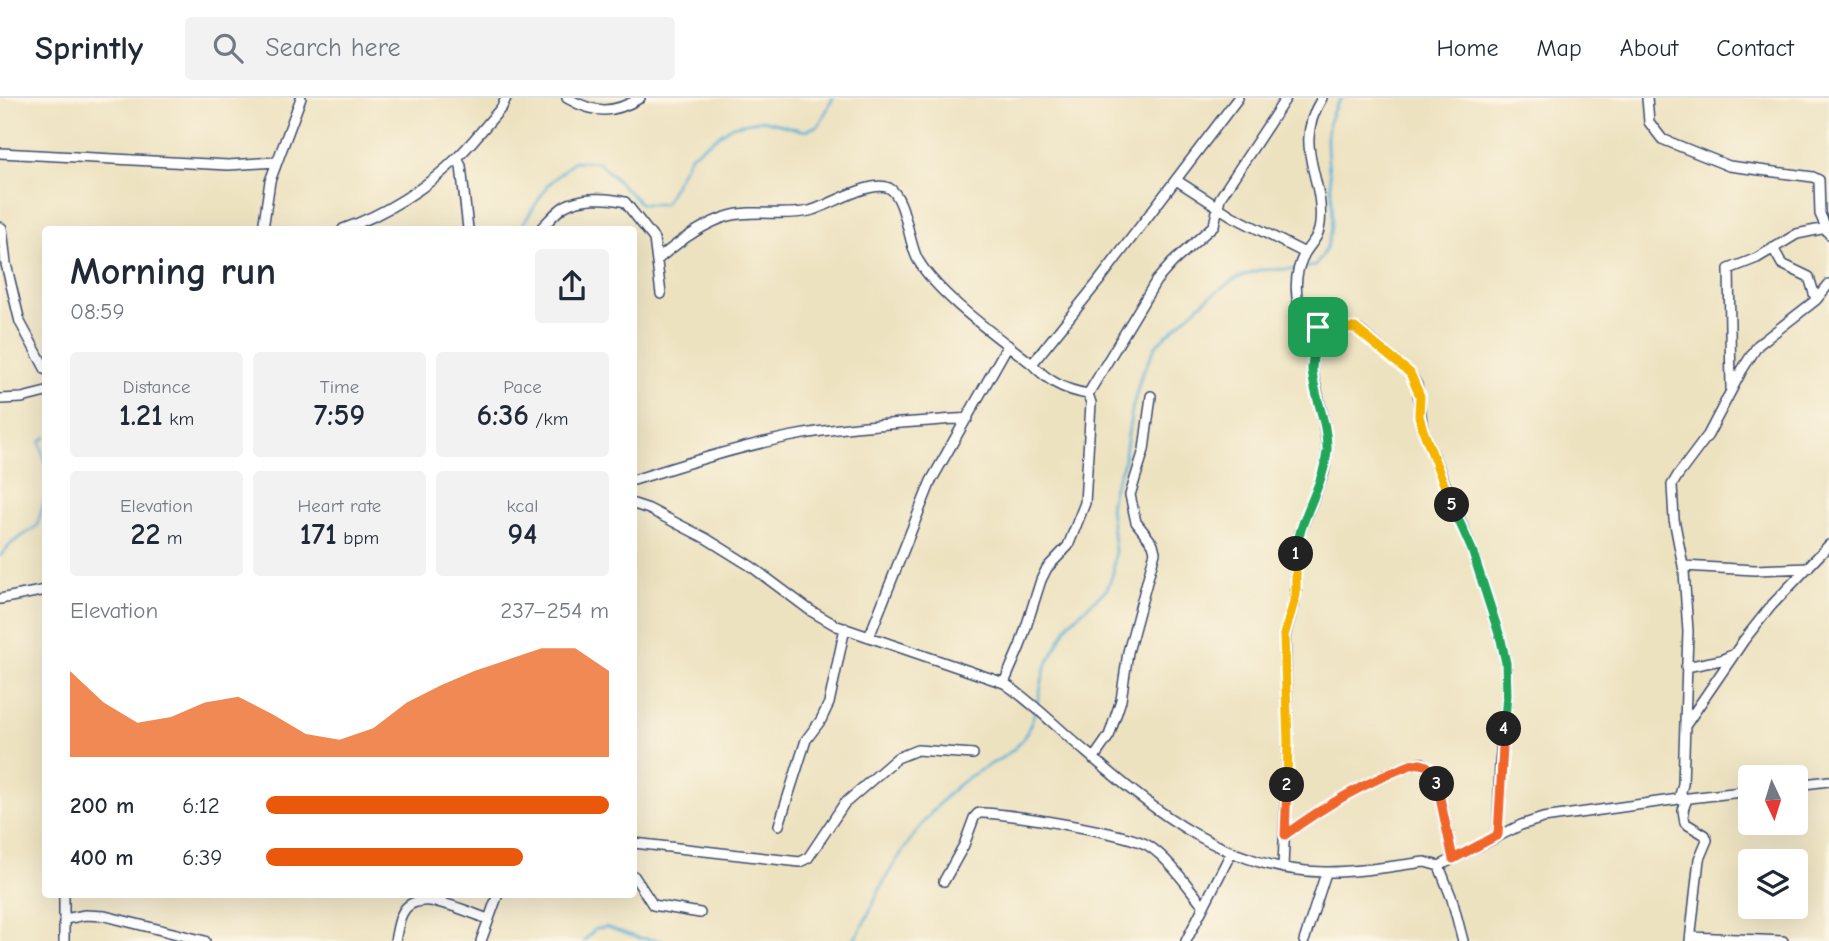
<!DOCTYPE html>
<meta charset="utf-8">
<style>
:root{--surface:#fff;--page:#f2f2f3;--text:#1f2937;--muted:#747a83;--line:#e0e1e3;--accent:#ea580c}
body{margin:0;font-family:"Comic Neue",sans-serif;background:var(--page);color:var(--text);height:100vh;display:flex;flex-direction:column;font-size:26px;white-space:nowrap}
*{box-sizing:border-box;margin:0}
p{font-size:23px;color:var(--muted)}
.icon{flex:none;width:38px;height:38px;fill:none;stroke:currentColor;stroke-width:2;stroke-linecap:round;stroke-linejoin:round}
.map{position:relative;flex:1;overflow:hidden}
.drawer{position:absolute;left:42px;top:128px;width:595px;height:672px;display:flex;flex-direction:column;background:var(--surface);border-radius:7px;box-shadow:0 7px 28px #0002}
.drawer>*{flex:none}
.needle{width:46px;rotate:176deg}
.tools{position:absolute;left:1738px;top:667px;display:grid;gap:14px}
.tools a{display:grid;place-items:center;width:70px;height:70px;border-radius:7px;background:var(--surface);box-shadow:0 7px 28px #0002;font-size:35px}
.pin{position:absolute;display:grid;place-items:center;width:60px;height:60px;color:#fff;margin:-30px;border-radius:14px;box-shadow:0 4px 10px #0006}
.km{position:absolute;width:35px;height:35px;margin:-18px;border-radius:50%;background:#222;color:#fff;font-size:19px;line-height:35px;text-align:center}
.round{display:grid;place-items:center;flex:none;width:74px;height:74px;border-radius:7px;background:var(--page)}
.summary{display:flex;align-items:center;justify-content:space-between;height:119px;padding:0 28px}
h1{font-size:38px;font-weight:600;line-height:52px}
.metrics{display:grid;grid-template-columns:repeat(3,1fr);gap:10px;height:119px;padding:7px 28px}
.metrics div{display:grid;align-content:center;border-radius:7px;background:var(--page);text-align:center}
.metrics b{font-size:30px;font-weight:600}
.metrics small{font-size:19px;font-weight:400}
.metrics p{font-size:19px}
.chart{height:196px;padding:14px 28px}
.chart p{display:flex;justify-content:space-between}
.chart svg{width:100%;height:126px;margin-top:7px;fill:var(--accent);opacity:.7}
ul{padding:0 28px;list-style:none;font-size:23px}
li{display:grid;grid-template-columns:112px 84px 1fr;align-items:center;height:52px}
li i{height:18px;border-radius:9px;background:var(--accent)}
header{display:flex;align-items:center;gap:42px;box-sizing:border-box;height:98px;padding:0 35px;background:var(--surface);border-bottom:2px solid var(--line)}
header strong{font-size:33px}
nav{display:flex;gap:38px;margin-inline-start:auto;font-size:24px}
.search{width:490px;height:63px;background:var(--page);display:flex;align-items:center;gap:18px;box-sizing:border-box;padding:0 24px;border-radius:7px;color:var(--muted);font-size:26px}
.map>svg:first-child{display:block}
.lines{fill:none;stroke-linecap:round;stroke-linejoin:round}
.stream{stroke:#5bb0d7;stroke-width:2.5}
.minor-casing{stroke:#3a4a6d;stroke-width:12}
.minor{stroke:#fff;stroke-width:9}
.split-1-casing{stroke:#fff;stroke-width:14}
.split-2-casing{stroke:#fff;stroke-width:14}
.split-3-casing{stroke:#fff;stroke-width:14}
.split-4-casing{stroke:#fff;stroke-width:14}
.split-5-casing{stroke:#fff;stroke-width:14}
.split-6-casing{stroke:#fff;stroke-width:14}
.split-1{stroke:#22a559;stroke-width:9}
.split-2{stroke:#f5b400;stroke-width:9}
.split-3{stroke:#f0652b;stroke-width:9}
.split-4{stroke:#f0652b;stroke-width:9}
.split-5{stroke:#22a559;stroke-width:9}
.split-6{stroke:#f5b400;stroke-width:9}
</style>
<header>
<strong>Sprintly</strong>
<div class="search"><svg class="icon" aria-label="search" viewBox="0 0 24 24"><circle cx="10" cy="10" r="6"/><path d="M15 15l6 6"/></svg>Search here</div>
<nav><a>Home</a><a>Map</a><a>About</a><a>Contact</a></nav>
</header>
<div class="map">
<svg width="1829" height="843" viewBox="0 0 1829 843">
<rect width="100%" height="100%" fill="#fcf5e5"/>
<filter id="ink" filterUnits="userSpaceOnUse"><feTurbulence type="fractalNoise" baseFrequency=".0143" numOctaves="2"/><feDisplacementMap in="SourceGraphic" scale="14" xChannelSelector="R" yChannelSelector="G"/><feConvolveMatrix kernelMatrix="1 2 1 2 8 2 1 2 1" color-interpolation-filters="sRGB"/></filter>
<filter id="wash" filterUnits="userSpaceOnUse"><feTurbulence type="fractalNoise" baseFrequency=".00686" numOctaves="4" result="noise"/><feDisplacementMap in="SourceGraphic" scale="28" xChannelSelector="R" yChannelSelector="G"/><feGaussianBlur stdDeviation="1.57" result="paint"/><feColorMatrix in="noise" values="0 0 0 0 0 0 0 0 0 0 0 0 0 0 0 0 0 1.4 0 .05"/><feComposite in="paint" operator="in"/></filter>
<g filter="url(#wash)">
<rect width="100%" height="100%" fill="#ede2c0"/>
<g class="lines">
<path class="stream" d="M520,131L548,87L574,63L598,64L641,106H664L690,58L732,28L762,22L805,33L819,27L833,0
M1302,170L1315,168C1359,116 1302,42 1342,0
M46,339L40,344L46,368
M0,458L12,445L37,428L46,397
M1037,606L1045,570L1069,525L1107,491L1113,475L1115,453L1110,409L1113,391L1123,367L1132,312L1141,278L1157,246L1205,202L1235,181L1259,172L1295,171
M584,843L595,831L606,829L639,840L664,843
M853,843C865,827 871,809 880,791C895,761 932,709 957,688C992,658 1020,666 1035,613"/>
</g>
</g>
<g filter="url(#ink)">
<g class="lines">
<defs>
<path id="minor" d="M567,0C595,16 613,16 640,0
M1322,0C1291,50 1325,78 1320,126C1319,139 1311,145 1305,155C1294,174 1292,204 1307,222C1321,237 1342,224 1359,232L1410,275L1417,287L1423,332L1472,452L1501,542L1506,565L1507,597L1500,664L1498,737
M1647,0L1649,24L1662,41L1729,68L1813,79L1819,82L1820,116L1829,136
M0,55L228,67L276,64
M457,60L461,68L468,131
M1176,82L1232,118L1305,155
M0,129L2,130L6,166L20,224L46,272
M263,131L270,83L301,0
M343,131C383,117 429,89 459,58C474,43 488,25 502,9L506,0
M540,131C548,124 555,114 565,108C581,99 607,99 625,104L654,141L661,196
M1773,150L1782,166L1809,179L1816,202
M657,162C677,145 703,125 729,118C754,111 783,119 809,113C828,109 870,81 889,90C906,99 908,145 918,162C939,198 998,239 1032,266C1048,283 1064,292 1088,296L1091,305L1085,405L1068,448L1047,470L1041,482L1020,548L1004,585
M1032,266L1098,184L1238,0
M1731,290L1729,171L1757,160L1797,136L1826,130
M1088,296L1156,183L1172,165L1214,127L1220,100L1286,0
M0,301L22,300L46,294
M634,382C684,366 735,350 788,339C847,327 908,325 968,320
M634,406L649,411L707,441L752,469L811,513L837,528L1004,585C1034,605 1058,631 1086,654C1156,714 1226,772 1324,774C1357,775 1392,768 1425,764L1439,768L1452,801L1463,843
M1683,468L1755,472L1808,470
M0,501L46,492
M869,539L931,383L1008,247
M1686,569L1721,562L1732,557
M1685,628L1744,542L1771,508L1829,447
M1093,661L1109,638L1121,602L1128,554L1155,454L1153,446L1136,424L1130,397L1144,352L1151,298
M1796,687L1829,683
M1681,701L1750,693
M1687,701L1683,712L1685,725L1705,737L1707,742L1699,761L1690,843
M779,727L806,642L821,622L829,605L845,530
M1285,737C1325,707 1366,684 1413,666L1422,665L1432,673L1436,681L1453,761
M634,745L800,764L808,760L844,706L897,660L917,652L973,656
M1439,768L1521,727L1543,720L1679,701L1683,686L1688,534L1684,473L1674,421L1672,387L1678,377L1708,337L1742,272L1758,247L1816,202L1829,186
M1283,770L1288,644L1285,538L1296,497V461L1299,437L1324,374L1327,350L1323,319L1312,272L1318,229
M634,778L653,807L700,815
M944,783L964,747L974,720C978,715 977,715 983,715C1010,716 1129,735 1149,748C1170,762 1187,788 1204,808
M65,821L85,817L105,818L205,843
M1691,839L1783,843
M64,843V796
M395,843C397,834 398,824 402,816C415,787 467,814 488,821
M481,843L498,796
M1186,843L1231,755
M1304,843L1326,775"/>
</defs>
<use href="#minor" class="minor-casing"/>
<use href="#minor" class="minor"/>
</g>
</g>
<g class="lines" filter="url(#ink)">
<defs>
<path id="split-1" d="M1296,456C1299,419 1324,389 1327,352C1328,325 1314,299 1312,272C1312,259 1317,243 1318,229"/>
<path id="split-2" d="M1287,687L1288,643L1284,538L1296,497V456"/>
<path id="split-3" d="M1287,687L1285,737C1325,707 1366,684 1413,666C1428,664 1433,672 1437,686"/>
<path id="split-4" d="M1437,686L1453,761L1498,737L1504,631"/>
<path id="split-5" d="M1452,407L1472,452L1501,542L1506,565L1507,597L1504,631"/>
<path id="split-6" d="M1318,229L1355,230L1410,275L1420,298L1419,318L1423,332L1452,407"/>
</defs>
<use href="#split-1" class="split-1-casing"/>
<use href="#split-2" class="split-2-casing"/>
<use href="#split-3" class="split-3-casing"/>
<use href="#split-4" class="split-4-casing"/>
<use href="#split-5" class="split-5-casing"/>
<use href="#split-6" class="split-6-casing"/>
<use href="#split-1" class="split-1"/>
<use href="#split-2" class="split-2"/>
<use href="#split-3" class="split-3"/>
<use href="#split-4" class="split-4"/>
<use href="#split-5" class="split-5"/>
<use href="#split-6" class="split-6"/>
</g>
</svg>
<div class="tools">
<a><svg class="needle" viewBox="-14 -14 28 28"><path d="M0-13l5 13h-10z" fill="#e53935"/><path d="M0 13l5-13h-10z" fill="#747a83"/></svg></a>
<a><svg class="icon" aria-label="layers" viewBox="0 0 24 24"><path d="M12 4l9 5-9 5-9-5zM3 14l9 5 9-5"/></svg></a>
</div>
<div class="pin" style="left:1318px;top:229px;background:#1e9e55"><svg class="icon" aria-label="arrive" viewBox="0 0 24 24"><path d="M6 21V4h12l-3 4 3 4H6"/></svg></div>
<b class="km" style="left:1296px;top:456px">1</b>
<b class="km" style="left:1287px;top:687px">2</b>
<b class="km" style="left:1437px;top:686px">3</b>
<b class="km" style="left:1504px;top:631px">4</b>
<b class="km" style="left:1452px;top:407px">5</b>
<section class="drawer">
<div class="summary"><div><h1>Morning run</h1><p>08:59</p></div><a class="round"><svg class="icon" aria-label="share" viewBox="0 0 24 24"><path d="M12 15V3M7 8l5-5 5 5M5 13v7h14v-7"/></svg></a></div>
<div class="metrics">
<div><p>Distance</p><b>1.21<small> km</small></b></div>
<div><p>Time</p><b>7:59</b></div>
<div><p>Pace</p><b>6:36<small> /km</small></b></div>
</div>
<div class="metrics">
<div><p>Elevation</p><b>22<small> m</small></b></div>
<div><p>Heart rate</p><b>171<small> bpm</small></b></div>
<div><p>kcal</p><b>94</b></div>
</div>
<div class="chart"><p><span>Elevation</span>237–254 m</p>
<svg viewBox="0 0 160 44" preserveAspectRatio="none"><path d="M0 44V14L10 25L20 32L30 30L40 25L50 23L60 29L70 36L80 38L90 34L100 25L110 19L120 14L130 10L140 6L150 6L160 14V44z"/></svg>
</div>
<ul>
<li><b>200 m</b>6:12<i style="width:100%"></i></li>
<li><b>400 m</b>6:39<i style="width:75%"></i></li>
</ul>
</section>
</div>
